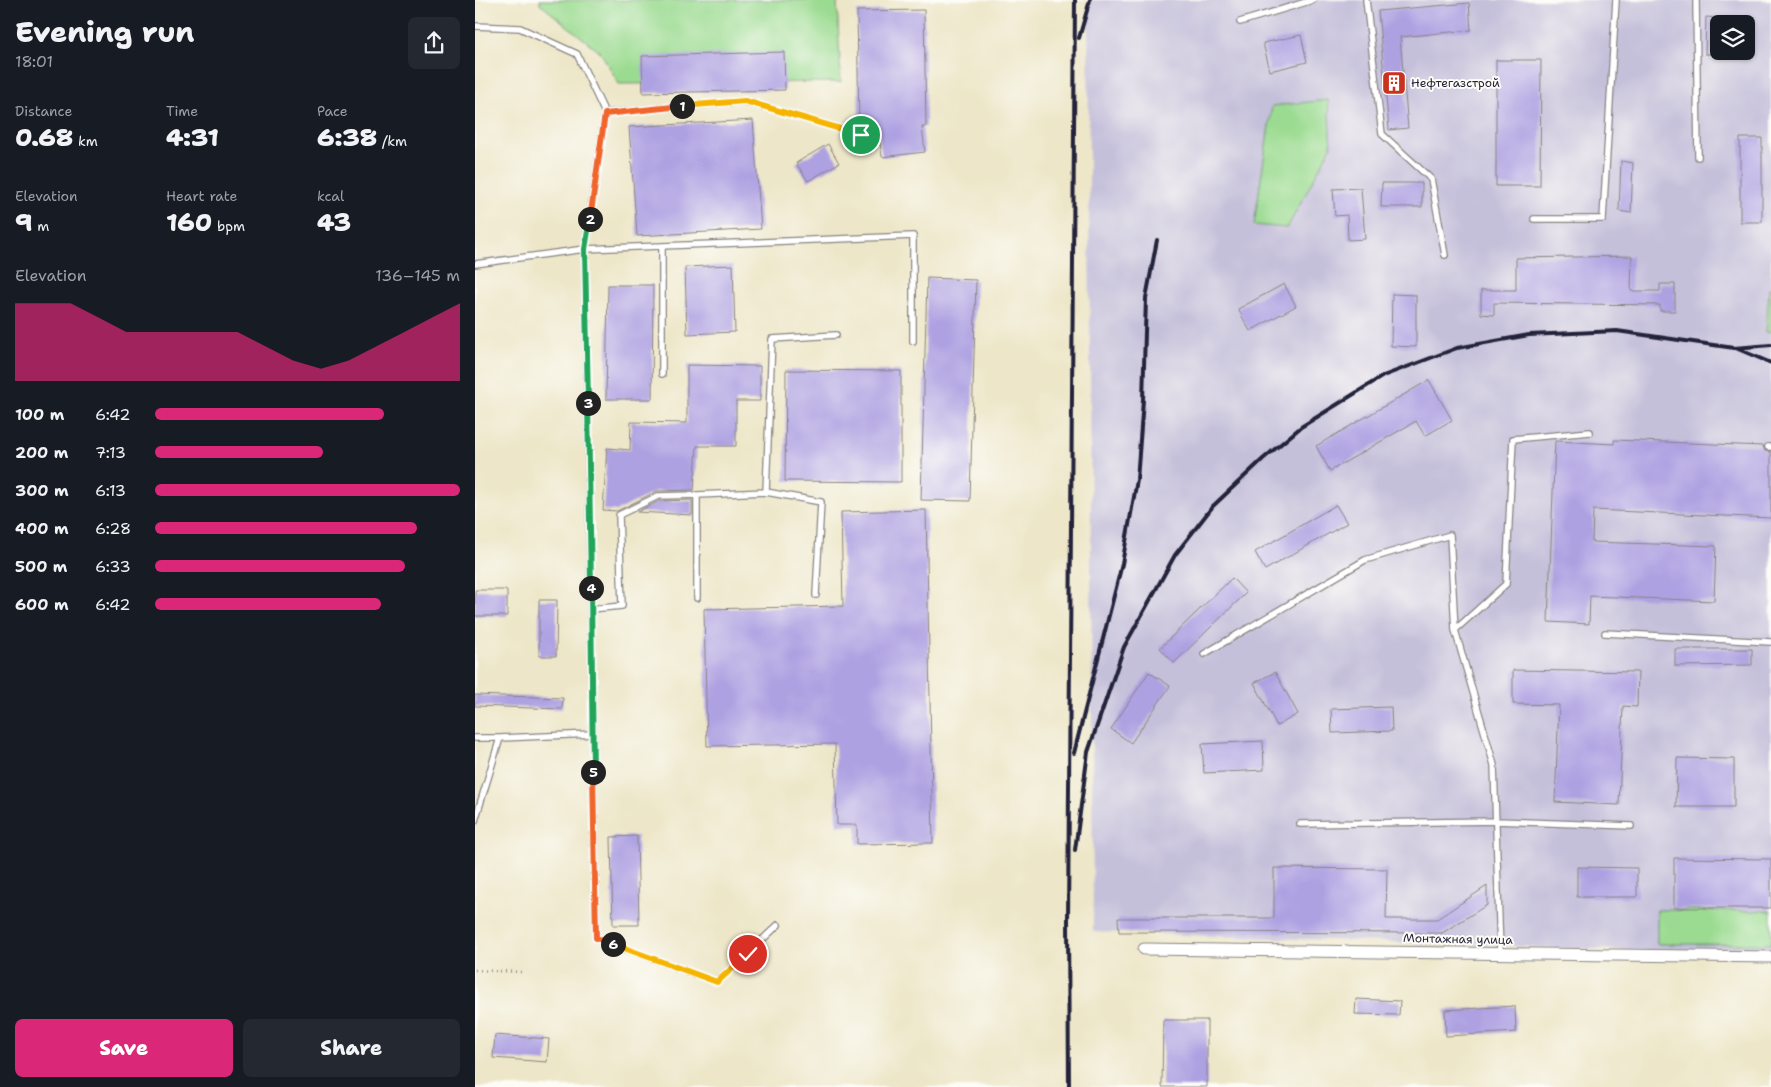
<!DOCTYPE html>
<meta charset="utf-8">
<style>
:root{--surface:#171b24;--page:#242831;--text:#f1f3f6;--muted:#9ea1a6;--accent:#db2777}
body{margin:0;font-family:"Shantell Sans",sans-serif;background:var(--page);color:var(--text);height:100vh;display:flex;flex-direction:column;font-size:19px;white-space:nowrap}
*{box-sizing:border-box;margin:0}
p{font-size:16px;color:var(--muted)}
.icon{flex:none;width:28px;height:28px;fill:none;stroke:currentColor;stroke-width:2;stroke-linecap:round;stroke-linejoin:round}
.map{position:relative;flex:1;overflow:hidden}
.panel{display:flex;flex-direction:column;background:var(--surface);width:475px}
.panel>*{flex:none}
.controls{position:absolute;left:1235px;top:15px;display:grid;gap:10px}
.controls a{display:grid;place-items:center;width:45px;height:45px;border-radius:8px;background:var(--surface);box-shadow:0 1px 4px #0004;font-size:25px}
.pin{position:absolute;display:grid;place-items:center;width:42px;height:42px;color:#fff;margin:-21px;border:2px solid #fff;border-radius:50%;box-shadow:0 1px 5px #0007}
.km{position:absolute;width:25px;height:25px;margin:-12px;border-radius:50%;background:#222;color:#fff;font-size:14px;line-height:25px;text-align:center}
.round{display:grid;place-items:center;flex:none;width:52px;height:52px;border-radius:8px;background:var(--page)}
.summary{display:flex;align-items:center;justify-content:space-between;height:85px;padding:0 15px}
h1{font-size:28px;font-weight:800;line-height:38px}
.stats{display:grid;grid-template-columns:repeat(3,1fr);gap:8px;height:85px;padding:5px 15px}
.stats div{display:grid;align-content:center}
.stats b{font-size:25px;font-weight:800}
.stats small{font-size:14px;font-weight:400}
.stats p{font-size:14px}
.chart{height:140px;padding:10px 15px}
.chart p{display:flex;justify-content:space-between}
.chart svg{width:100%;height:90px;margin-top:5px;fill:var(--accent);opacity:.7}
.action{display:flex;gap:10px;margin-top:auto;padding:10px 15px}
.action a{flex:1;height:58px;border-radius:8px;background:var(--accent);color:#fff;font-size:20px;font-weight:800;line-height:58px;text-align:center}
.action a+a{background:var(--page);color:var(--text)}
ul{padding:0 15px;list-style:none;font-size:16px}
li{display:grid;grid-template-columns:80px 60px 1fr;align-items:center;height:38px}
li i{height:12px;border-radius:6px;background:var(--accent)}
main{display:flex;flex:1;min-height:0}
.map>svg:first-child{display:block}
.industrial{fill:#c5c0da;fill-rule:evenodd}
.green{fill:#9bdb91;stroke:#5e7e66}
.building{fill:#aea1e2}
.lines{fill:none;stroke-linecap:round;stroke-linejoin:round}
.lane-casing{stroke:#888482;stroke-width:8}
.street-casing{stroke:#888482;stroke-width:13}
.path{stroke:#888482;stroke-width:2.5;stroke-dasharray:1 4;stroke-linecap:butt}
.lane{stroke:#fff;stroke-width:5.5}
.street{stroke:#fff;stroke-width:11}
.rail{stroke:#22223b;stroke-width:4}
.split-1-casing{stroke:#fff;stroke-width:10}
.split-2-casing{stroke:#fff;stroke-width:10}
.split-3-casing{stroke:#fff;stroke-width:10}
.split-4-casing{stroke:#fff;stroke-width:10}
.split-5-casing{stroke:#fff;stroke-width:10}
.split-6-casing{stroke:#fff;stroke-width:10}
.split-7-casing{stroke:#fff;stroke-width:10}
.split-1{stroke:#f5b400;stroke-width:6}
.split-2{stroke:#f0652b;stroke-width:6}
.split-3{stroke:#22a559;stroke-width:6}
.split-4{stroke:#22a559;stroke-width:6}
.split-5{stroke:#22a559;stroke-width:6}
.split-6{stroke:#f0652b;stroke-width:6}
.split-7{stroke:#f5b400;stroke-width:6}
.labels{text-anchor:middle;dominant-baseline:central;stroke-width:4;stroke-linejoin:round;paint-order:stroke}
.poi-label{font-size:12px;fill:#22223b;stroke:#fdfcf7;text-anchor:start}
.street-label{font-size:12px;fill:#22223b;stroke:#fdfcf7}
</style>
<main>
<section class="panel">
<div class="summary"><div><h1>Evening run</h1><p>18:01</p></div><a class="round"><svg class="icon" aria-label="share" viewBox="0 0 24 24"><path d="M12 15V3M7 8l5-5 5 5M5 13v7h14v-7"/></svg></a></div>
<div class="stats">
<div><p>Distance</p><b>0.68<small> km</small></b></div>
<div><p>Time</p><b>4:31</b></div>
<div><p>Pace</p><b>6:38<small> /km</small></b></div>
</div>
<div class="stats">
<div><p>Elevation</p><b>9<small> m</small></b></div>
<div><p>Heart rate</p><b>160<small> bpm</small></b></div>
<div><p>kcal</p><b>43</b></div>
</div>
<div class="chart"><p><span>Elevation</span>136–145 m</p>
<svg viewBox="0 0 160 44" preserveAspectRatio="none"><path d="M0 44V6L10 6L20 6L30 13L40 20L50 20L60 20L70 20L80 20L90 27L100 34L110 38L120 34L130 27L140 20L150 13L160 6V44z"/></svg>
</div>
<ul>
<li><b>100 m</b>6:42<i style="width:75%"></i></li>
<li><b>200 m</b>7:13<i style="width:55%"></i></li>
<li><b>300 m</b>6:13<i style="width:100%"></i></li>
<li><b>400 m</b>6:28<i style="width:86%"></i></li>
<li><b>500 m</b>6:33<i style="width:82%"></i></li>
<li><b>600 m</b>6:42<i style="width:74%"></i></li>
</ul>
<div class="action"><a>Save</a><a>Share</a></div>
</section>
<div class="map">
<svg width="1296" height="1087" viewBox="0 0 1296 1087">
<rect width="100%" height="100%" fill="#fdfcf7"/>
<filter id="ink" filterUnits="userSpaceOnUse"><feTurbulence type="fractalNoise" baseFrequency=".02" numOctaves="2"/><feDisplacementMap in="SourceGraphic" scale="10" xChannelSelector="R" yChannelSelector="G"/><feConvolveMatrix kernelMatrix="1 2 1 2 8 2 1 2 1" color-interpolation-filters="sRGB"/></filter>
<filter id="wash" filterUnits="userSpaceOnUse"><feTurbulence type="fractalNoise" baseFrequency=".0096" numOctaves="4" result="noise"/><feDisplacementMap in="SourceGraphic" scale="20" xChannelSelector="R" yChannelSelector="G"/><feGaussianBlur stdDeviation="1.12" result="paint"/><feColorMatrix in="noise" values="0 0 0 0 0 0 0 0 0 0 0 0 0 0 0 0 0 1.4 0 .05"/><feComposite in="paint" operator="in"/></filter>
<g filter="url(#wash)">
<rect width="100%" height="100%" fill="#ede6c8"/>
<path class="industrial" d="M613,0H1296V955L618,932ZM1244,24H1271V51H1244Z"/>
<path class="green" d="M65,0H362L366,82L144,84L126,53L65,4Z
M853,100L856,147L812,228L779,225L797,106Z
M1294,288H1296V332H1291Z
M1182,910L1296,911V944H1182Z"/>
<g id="blocks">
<path class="building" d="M994,3L996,30L925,37L933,128L914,130L903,11Z
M449,10L451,127H447L450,152L407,157L403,128H384L382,11Z
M1231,17L1244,18V54H1230Z
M826,35L832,62L795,71L788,43Z
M309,52L310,90L168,93L167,56Z
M1021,60H1066L1065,186H1021Z
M278,120L286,229L162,236L154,127Z
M1265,138H1287V222H1265Z
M353,144L364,163L333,181L321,163Z
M1146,161L1158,163L1156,213L1144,211Z
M907,183H947V207H906Z
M886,188L890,239L873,240L872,215L860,216L858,189Z
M1157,256L1156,291H1185V284H1200V311H1185V305L1019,303V315L1006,314V290H1041V258Z
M258,265L260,332L212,334L210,267Z
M452,278L501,280L495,501L446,500Z
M809,284L821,306L775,331L763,309Z
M133,285H178L177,399H131Z
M917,294L941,295V347L916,346Z
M212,365L285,366V401H261V446H222L219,490L182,491L142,511L128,510L132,448L155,450L156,422L212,423Z
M311,370L426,371V482L310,481Z
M954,380L977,420L950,436L941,421L855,471L841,446Z
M1139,440L1288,446L1290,451L1296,452V518L1118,510L1117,542L1241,546L1239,601L1115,596L1114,624L1073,622L1080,441L1139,444Z
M217,500V515L162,512L184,501Z
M861,505L872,523L790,570L780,552Z
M451,510L458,843L382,844V825H362L360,744L232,746L229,609L368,606L366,512Z
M757,578L771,593L699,663L685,648Z
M0,590H32V616H0Z
M64,600H82L81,656H64Z
M1200,649H1277V665L1200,666Z
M1038,670L1163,672L1162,707L1148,706L1144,805L1080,802L1084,705L1038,704Z
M674,672L695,686L656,743L636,729Z
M800,672L823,714L802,726L779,683Z
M0,695L88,698L87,709L0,706Z
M916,707L917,731L857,733L856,709Z
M788,741L789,770L729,773L727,744Z
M1202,758L1259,759V807H1201Z
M162,836L164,925H138L136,837Z
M1199,858L1296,859V908H1199Z
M1102,867L1162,868V897H1102Z
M799,868L912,869L911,919H962L1012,886V905L967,933L644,932L643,918H799Z
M881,999L925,1001L924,1015L880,1014Z
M1040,1006L1041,1032L971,1036L970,1010Z
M688,1020H732V1087H687Z
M20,1035L74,1039L72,1062L18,1058Z"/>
</g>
</g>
<g filter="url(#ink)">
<use href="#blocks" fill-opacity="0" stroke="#888482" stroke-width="1"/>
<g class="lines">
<defs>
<path id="lane" d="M891,0L907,134L956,179L970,255
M1221,0L1223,157
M765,22L838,0
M0,26L45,28L102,54L130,113L270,101L386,135
M130,113L110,249L121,938L242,982L303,925
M1059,219H1128L1141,0
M0,264L110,249L438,236V341
M187,374V246
M1293,447H1296
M291,492L346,502L341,595
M222,495L291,492L297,339L361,335
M116,609L147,606L144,515L183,496L222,495V598
M980,630L1031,584L1038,439L1115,432
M1130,633L1296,642
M729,654L890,560L975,535L980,630L1019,765L1025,953
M0,738H25
M0,821L25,738L117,734
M825,824L1021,821L1156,826"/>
<path id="street" d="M669,949L1296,957"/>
</defs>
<use href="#lane" class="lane-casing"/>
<use href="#street" class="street-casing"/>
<path class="path" d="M0,970L46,972"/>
<use href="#lane" class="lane"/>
<use href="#street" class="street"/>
<path class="rail" d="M604,38L615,0
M1263,349L1296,363
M599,753L647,564L662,480L668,400L671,298L682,240
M600,850L613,752L649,647L700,555L738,506L788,459L826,427L908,376L982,348L1054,335L1142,331L1259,348L1296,345
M594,1087L593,920L600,0"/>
</g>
</g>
<g class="lines" filter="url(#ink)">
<defs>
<path id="split-1" d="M207,106L270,101L386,135"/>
<path id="split-2" d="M115,219L130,114L207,106"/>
<path id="split-3" d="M113,403L110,249L115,219"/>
<path id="split-4" d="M113,403L116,588"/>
<path id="split-5" d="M116,588L118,772"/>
<path id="split-6" d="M118,772L121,938L138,944"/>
<path id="split-7" d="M138,944L242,982L273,954"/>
</defs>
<use href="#split-1" class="split-1-casing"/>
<use href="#split-2" class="split-2-casing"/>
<use href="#split-3" class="split-3-casing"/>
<use href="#split-4" class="split-4-casing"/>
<use href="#split-5" class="split-5-casing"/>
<use href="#split-6" class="split-6-casing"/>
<use href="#split-7" class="split-7-casing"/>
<use href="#split-1" class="split-1"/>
<use href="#split-2" class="split-2"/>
<use href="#split-3" class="split-3"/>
<use href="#split-4" class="split-4"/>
<use href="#split-5" class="split-5"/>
<use href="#split-6" class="split-6"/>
<use href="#split-7" class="split-7"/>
</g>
<defs>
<symbol id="building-square" viewBox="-11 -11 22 22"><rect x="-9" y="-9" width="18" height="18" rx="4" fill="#c8321e" stroke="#fdfcf7"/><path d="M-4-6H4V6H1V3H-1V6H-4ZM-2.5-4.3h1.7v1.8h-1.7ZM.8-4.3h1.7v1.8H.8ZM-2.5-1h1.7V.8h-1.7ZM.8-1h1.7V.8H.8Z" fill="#fff"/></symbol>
</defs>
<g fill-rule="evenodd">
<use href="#building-square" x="905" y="69" width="28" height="28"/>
</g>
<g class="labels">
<g class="poi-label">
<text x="936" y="83">Нефтегазстрой</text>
</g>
<g class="street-label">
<text transform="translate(983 939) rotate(1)">Монтажная улица</text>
</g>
</g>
</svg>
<div class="controls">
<a><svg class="icon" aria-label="layers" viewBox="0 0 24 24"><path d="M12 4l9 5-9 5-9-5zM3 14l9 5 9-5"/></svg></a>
</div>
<div class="pin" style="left:386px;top:135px;background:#1e9e55"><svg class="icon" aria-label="arrive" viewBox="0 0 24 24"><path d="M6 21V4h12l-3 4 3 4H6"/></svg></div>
<div class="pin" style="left:273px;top:954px;background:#d93025"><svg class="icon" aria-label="check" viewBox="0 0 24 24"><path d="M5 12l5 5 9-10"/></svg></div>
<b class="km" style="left:207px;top:106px">1</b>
<b class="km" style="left:115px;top:219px">2</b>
<b class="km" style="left:113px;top:403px">3</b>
<b class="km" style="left:116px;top:588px">4</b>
<b class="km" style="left:118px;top:772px">5</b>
<b class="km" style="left:138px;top:944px">6</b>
</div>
</main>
